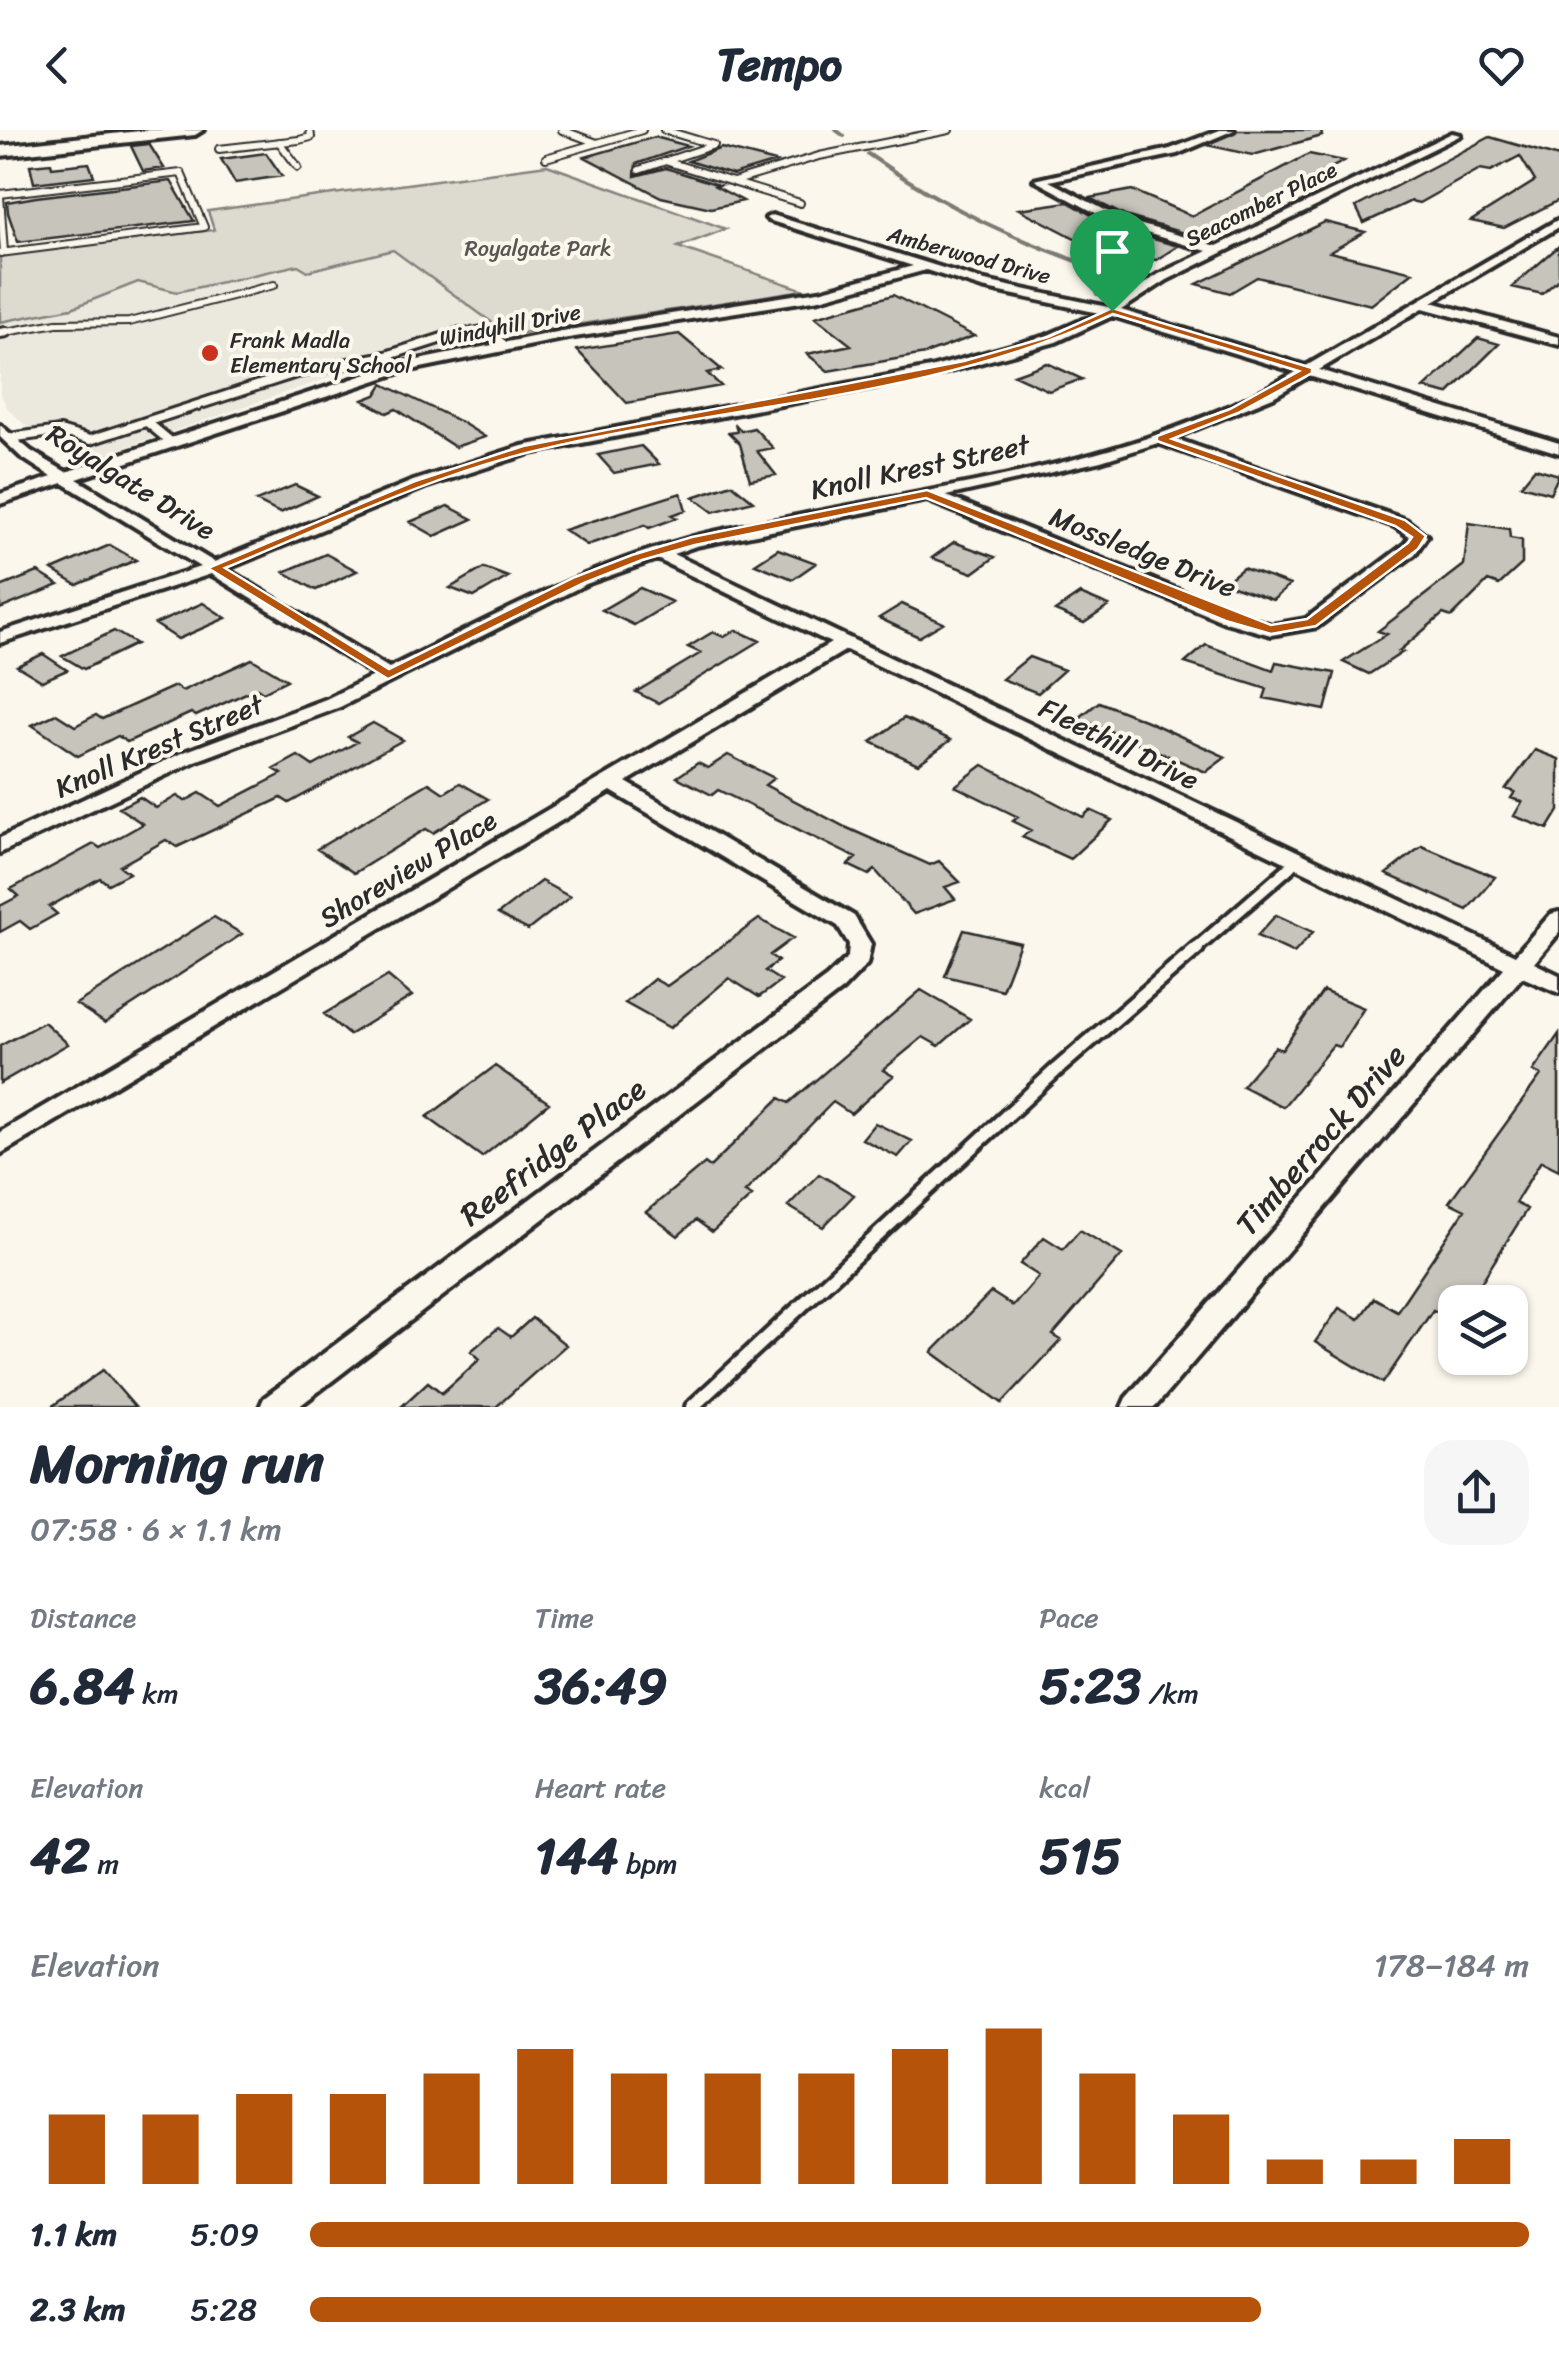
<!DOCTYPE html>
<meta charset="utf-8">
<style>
:root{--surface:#fff;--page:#f6f6f7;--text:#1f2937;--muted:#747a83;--accent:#b45309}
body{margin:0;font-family:Sriracha,sans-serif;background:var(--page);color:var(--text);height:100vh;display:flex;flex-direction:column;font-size:38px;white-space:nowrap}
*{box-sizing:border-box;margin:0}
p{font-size:32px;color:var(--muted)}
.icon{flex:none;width:55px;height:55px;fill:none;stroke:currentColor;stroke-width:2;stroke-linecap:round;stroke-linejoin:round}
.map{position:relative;height:1277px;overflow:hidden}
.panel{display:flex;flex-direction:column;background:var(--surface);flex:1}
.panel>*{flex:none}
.controls{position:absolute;left:1438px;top:1155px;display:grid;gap:20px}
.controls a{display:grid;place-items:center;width:90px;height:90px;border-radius:20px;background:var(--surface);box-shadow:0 2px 8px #0004;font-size:50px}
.pin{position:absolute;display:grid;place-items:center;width:85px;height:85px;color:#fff;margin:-102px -42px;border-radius:50% 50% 50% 0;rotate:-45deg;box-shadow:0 0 10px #0007}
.pin .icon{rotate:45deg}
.round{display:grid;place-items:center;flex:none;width:105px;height:105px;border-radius:30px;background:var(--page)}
.overview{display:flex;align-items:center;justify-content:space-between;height:170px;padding:0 30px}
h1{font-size:55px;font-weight:800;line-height:75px}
.figures{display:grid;grid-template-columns:repeat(3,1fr);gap:15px;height:170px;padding:10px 30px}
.figures div{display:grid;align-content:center}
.figures b{font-size:50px;font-weight:800}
.figures small{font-size:28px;font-weight:400}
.figures p{font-size:28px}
.chart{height:280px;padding:20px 30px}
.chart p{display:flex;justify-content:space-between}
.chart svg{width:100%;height:180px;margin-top:10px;stroke:var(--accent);stroke-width:6}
ul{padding:0 30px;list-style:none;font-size:32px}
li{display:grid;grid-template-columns:160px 120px 1fr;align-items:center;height:75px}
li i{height:25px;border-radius:12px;background:var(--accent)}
header{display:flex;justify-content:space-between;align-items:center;height:130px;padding:0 30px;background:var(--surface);font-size:45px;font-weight:800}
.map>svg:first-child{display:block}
.built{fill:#ebe8de}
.green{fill:#dddad0;stroke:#84827e;stroke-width:2.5}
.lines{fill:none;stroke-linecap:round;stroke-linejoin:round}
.stream{stroke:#7b7a75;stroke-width:4}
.building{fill:#c7c4bc;stroke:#2b2b2b;stroke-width:2.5}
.service-far3-casing{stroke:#2b2b2b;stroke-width:10}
.service-far2-casing{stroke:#2b2b2b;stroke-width:14}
.service-far1-casing{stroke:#2b2b2b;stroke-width:18}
.service-casing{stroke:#2b2b2b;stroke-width:20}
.minor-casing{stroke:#2b2b2b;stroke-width:8}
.primary-casing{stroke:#2b2b2b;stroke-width:8}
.service-far3{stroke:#fbf7ec;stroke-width:6}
.service-far2{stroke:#fbf7ec;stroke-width:8}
.service-far1{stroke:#fbf7ec;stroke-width:10}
.service{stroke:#fbf7ec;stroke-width:12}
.minor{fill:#fbf7ec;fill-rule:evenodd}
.primary{fill:#fbf7ec;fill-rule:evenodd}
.route{fill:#b45309;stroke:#fff;stroke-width:2.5;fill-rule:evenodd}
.poi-dot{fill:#c8321e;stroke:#fbf7ec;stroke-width:4}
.labels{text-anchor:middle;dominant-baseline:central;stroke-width:8;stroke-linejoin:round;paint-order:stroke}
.far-street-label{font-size:22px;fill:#2b2b2b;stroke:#fbf7ec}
.far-park-label{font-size:22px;fill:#585754;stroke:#fbf7ec}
.far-poi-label{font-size:22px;fill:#2b2b2b;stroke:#fbf7ec;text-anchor:start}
.street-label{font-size:28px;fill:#2b2b2b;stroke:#fbf7ec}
.near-street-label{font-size:32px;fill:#2b2b2b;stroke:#fbf7ec}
</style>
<header><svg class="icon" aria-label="back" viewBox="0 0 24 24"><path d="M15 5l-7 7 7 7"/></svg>Tempo<svg class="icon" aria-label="heart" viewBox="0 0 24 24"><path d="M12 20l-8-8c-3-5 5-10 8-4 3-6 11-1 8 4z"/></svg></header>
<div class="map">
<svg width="1559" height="1277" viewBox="0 0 1559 1277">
<rect width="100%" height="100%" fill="#fbf7ec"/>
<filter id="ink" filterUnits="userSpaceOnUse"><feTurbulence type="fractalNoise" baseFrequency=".01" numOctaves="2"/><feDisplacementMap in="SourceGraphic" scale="20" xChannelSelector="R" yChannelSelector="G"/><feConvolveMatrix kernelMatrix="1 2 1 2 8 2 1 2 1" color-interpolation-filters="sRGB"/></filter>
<g filter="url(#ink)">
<path class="built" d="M393,120L509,205L334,246L80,333L38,307L8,279L0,263V192L72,178L138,152L178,162L299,135L308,141Z"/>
<path class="green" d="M547,35L726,99L678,117L804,160L509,205L393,120L308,141L298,135L177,162L138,152L72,178L0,192V124L214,100L208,81Z"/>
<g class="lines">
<path class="stream" d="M836,0L844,6
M868,24C946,79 1020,112 1110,143L1112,150L1097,164"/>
</g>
<path class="building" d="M1237,0H1321L1322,6L1253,25L1207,15Z
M655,7L688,16L636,34L635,46L666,38L719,55L715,56L743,71L711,78L661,67L585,27Z
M1490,7L1559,27V70L1504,98L1471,91L1535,51L1520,26L1491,41L1480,39L1419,73L1411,71L1364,93L1356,77Z
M149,14L164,38L143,41L131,16Z
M721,18L776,32L733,45L688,31Z
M266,23L282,46L235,53L221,29Z
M1309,24L1344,31L1206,104L1194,106L1125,86L1090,68L1132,60L1192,86Z
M51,33L52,37L89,33L94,46L34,53L30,35Z
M171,51L194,91L18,112L8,83L7,72L36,67Z
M1068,72L1115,98L1178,116L1156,130L1100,121L1019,79Z
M1325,92L1365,102L1330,122L1413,142L1371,175L1257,147L1230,163L1197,154Z
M1559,116V149L1542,164L1512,157Z
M893,165L974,206L925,224L828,241L807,224L851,215L815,187Z
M679,204L722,240L707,243L721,256L627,273L577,220Z
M1478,208L1499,214L1448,264L1424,258Z
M1047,233L1082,249L1049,261L1014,245Z
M383,254L461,292L485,307L455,317L396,279L387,283L363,270L376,265Z
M735,294L741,301L754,298L773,318L757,321L776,345L750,350L740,314L729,303L737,302Z
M641,316L659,334L614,343L598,325Z
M1535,338L1559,345L1550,363L1521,355Z
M732,354L753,371L713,382L693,367Z
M295,355L318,366L280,383L256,371Z
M681,363L686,380L672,385L677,388L649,398L645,395L587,415L564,400Z
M448,376L473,389L435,406L410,392Z
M1469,393L1509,399L1510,408L1522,410V434L1499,455L1488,451L1452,487L1443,484L1399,521L1403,522L1369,544L1343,532L1387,504L1378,501L1464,435Z
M954,412L995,427L973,443L932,428Z
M110,415L136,430L77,455L52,440Z
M778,419L816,433L793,449L755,434Z
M326,424L357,441L316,460L284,442Z
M484,438L508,447L474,467L450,458Z
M1243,438L1290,455L1273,470L1224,453Z
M38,442L59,455L0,479V457Z
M640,458L672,472L634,495L602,480Z
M1080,464L1109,476L1084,493L1055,481Z
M203,473L226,488L178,509L155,494Z
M902,474L943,493L919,507L879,488Z
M736,500L760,511L658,573L636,562L701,523L688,517L713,502L724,507Z
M114,501L136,514L84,539L62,526Z
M1206,515L1273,540L1276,532L1335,543L1325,580L1264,568L1267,559L1185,533Z
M43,524L67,540L42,551L17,536Z
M1029,527L1064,540L1038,563L1002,549Z
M252,529L287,550L263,562L257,558L196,586L191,583L127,612L118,606L78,626L32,595L56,584L75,596L96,585L102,589L175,556L182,561Z
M1099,572L1147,591L1226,627L1206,642L1079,588Z
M904,588L951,610L918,634L871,612Z
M373,593L403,610L289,673L281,668L177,717L166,710L120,736L129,743L108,754L100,748L49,777L57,784L30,799L20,791L0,802V776L19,766L11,759L94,714L100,718L143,694L119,678L140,667L156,678L177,666L185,671L200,663L220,676L282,644L274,639L298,626L313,636L357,612L348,607Z
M1535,620L1559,629V681L1548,699L1514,686L1522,672L1511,668L1515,662L1506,659Z
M728,625L774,648L765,655L845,697L930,735L939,731L960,752L945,757L955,769L914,784L875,740L869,745L848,735L856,728L718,660L712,665L677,647L698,633L708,638Z
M983,635L1083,687L1090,680L1112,690L1070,729L1022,707L1031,700L1013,691L1018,687L955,656Z
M429,653L444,663L460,653L488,669L433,703L426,699L354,743L317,719Z
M1422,716L1495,747L1467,780L1386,744Z
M541,751L570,767L528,800L498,784Z
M1276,785L1313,802L1294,823L1257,806Z
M214,787L242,804L105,893L76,874Z
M759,789L793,808L770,825L778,831L765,841L781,851L759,867L729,848L670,898L625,873L654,849L667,856Z
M964,800L1020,813L1002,860L945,846Z
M388,846L412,866L349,905L324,884Z
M921,860L970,889L939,916L923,907L883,940L893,946L851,984L833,972L745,1062L752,1066L712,1102L696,1090L678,1106L646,1082L705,1033L710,1037L780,968L789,973Z
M1323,861L1364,878L1339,917L1333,915L1283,977L1242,956L1275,917L1282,920Z
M44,892L68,914L0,953V916Z
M1559,904V1040L1541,1031L1515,1073L1527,1079L1469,1172H1455V1192L1433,1180L1383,1253L1315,1212L1339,1178L1359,1189L1374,1168L1397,1181L1465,1080L1449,1072L1541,945L1533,941Z
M495,936L549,973L482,1027L427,987Z
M875,993L912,1011L898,1027L862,1009Z
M819,1044L854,1065L823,1097L788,1076Z
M1080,1100L1122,1125L1053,1205L1061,1210L1002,1273L932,1222L991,1162L1013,1176L1039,1146L1020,1134L1044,1107L1063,1119Z
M532,1188L566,1215L496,1277H401L428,1252L442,1263L480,1229L471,1221L498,1198L511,1207Z
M103,1240L135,1277H51Z"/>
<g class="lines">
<defs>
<path id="service-far3" d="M562,0L597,13
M279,12L298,37
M219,19L299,10L311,7L310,0
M546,28L642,0
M665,31L800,73
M639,40L714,15L664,0
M733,52L819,26L949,0
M0,64L181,43L204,97L0,123
M0,66L4,122
M0,203L57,193L129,192L274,155
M453,204L484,199L491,204"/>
<path id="service-far2" d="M488,202L504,215
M0,203L6,202
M386,226L461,202
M148,293L171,312
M9,308L60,301L90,310L296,243L386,226L398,238"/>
<path id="service-far1" d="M1194,820L1298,730"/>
<path id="service" d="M692,1277L1055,941L1197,818"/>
<path id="minor" d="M1220,0H1234L1177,24L1049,51L1124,90L1217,116L1452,3L1461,5L1167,150L1121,180L1306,236L1559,89V97L1432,172L1559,207V215L1423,178L1319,240L1559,313V323L1309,246L1273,267L1173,308L1406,390L1427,406L1415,424L1317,497L1271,505L1225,492L927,370L696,416L673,424L1515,825L1551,784L1559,782V803L1534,833L1559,845V863L1522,847L1155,1277H1122L1126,1268L1504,838L846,520L626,652L854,786L871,814L867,834L843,859L298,1277H260L264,1268L827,847L848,827L849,814L838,796L611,661L0,1024V1002L831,513L657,429L586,454L340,577L198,630L0,723V708L184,622L326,569L375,545L211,444L0,513V502L200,437L63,353L0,374V364L52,347L21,327L0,307V295L31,321L66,342L398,234L562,201L819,161L913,136L768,90L766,88L772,85L985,151L1108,177L1159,144L1207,121L1116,94L1034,50L1170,19ZM926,140L982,158L1099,183L1046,206L930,238L522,316L413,351L214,432L77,349L401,242L562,209L820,169ZM1112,186L1296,242C1150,328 976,351 812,383C770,392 727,397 686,409C581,439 488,489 389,538L226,439L425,357L530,323L932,246L1056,212ZM1158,313L1394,396L1410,407L1403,416L1306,489L1272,495L1237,484L946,366L1101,331Z"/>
<path id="primary" d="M149,0H203L195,5L0,26V16Z"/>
</defs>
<use href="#service-far3" class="service-far3-casing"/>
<use href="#service-far2" class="service-far2-casing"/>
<use href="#service-far1" class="service-far1-casing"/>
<use href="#service" class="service-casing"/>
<use href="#minor" class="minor-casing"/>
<use href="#primary" class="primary-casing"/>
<use href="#service-far3" class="service-far3"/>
<use href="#service-far2" class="service-far2"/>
<use href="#service-far1" class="service-far1"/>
<use href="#service" class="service"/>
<use href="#minor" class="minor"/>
<use href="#primary" class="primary"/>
</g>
</g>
<path class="route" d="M1112,178L1312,238V243L1238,283L1172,309L1405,390L1426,406L1418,419L1316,496L1271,504L1226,491L926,368L695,415L642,430L584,453L388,549L208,438L415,351L523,316L964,231L1048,207ZM1113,184L1299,241L1230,279L1157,306V311L1395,396L1412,407L1408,413L1307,489L1271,495L927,360L692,407L632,425L575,447L389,539L225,438C325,397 425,348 530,322C723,274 931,270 1113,184Z"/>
<circle class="poi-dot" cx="210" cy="223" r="10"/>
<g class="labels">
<g class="far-street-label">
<text transform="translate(1261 74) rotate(-26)">Seacomber Place</text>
<text transform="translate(969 125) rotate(15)">Amberwood Drive</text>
<text transform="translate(510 195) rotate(-11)">Windyhill Drive</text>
</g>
<g class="far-park-label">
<text x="538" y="118">Royalgate Park</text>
</g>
<g class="far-poi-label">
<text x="230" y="210">Frank Madla<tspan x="230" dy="25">Elementary School</tspan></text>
</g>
<g class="street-label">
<text transform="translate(920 337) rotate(-12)">Knoll Krest Street</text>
<text transform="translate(131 352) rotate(32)">Royalgate Drive</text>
<text transform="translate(1143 422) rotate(22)">Mossledge Drive</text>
<text transform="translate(1119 614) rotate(26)">Fleethill Drive</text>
<text transform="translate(159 616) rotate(-23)">Knoll Krest Street</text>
<text transform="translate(408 739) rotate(-31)">Shoreview Place</text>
</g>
<g class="near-street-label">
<text transform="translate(1321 1010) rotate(-49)">Timberrock Drive</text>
<text transform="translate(553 1022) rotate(-37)">Reefridge Place</text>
</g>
</g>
</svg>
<div class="controls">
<a><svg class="icon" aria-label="layers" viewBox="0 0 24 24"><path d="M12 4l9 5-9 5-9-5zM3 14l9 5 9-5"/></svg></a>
</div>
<div class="pin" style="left:1112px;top:181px;background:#1e9e55"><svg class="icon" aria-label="arrive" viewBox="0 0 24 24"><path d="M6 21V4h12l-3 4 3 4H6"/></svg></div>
</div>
<section class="panel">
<div class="overview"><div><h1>Morning run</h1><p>07:58 · 6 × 1.1 km</p></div><a class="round"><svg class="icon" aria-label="share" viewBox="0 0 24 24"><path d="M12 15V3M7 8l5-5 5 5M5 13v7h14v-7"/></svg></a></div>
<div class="figures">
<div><p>Distance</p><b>6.84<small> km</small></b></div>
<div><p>Time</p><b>36:49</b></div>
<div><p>Pace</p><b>5:23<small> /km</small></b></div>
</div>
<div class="figures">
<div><p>Elevation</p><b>42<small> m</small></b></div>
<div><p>Heart rate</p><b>144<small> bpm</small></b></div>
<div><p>kcal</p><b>515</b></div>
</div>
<div class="chart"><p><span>Elevation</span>178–184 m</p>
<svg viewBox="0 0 160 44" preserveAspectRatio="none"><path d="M5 44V27M15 44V27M25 44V22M35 44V22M45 44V17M55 44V11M65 44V17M75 44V17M85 44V17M95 44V11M105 44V6M115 44V17M125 44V27M135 44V38M145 44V38M155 44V33"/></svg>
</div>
<ul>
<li><b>1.1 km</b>5:09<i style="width:100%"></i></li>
<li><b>2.3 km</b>5:28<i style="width:78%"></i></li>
</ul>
</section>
